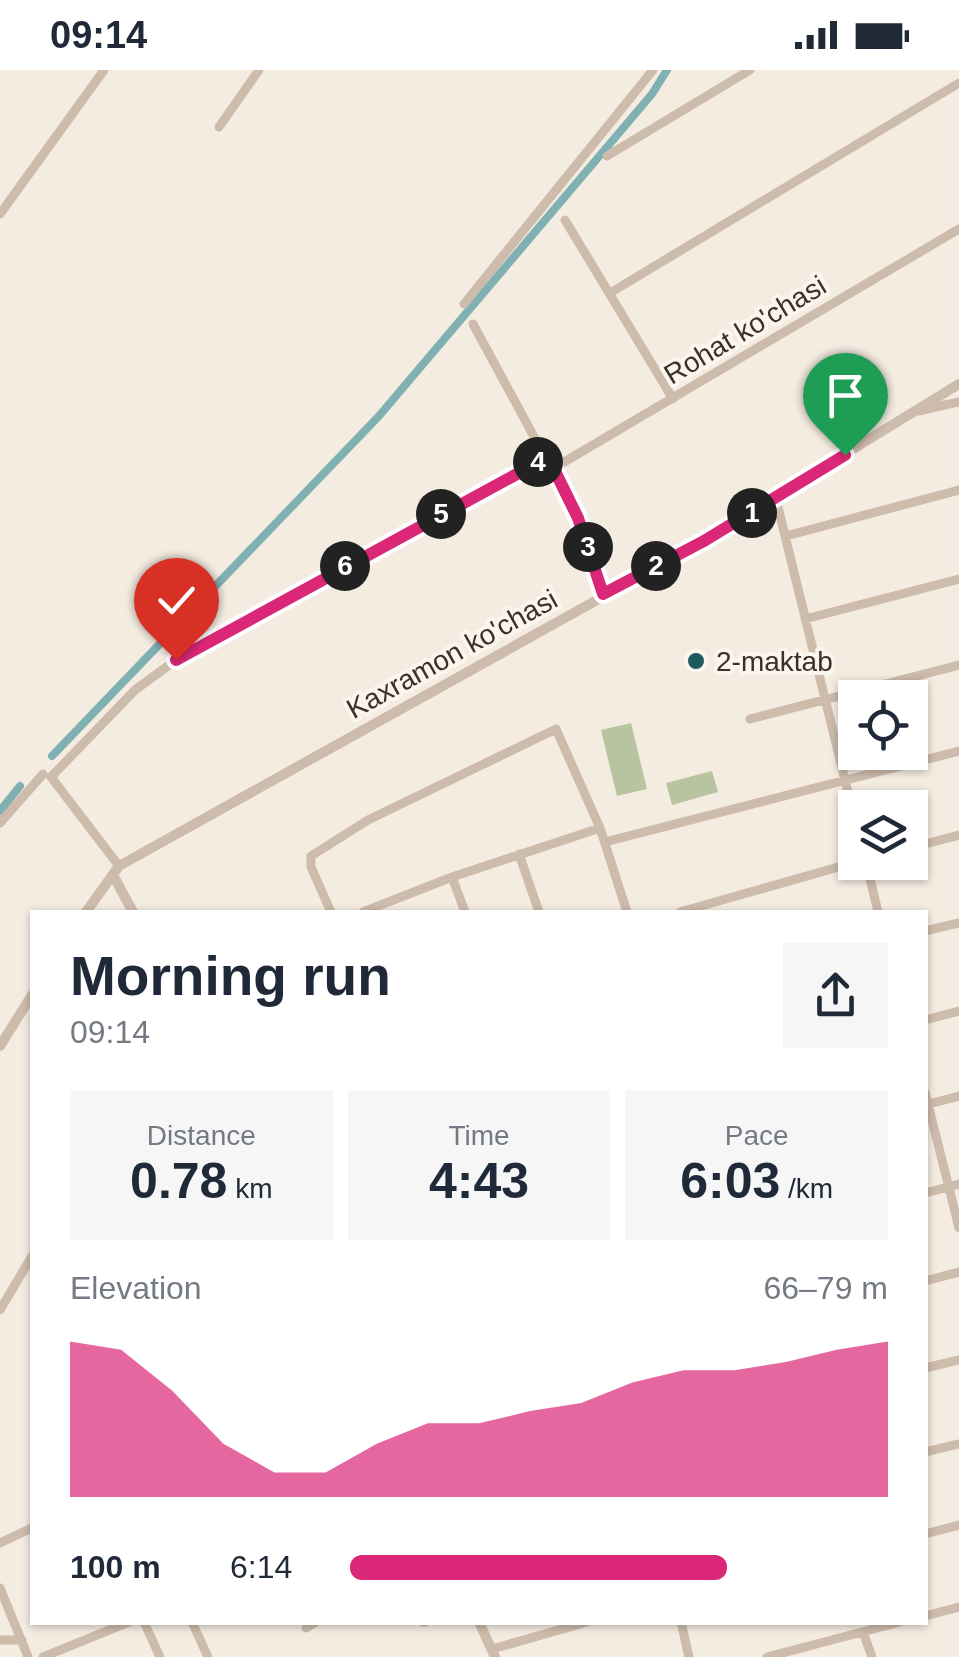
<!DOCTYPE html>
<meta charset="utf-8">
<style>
:root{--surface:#fff;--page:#f6f6f7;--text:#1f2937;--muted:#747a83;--accent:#db2777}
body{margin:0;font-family:Helvetica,sans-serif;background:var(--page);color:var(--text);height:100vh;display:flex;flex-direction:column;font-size:38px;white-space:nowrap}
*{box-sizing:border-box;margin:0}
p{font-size:32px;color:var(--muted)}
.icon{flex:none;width:55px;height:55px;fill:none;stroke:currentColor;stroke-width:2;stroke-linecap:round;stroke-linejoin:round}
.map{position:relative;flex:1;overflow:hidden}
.sheet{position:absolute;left:30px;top:840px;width:898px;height:715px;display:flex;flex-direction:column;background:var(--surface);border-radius:0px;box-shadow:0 2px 8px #0004}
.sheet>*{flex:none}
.controls{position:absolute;left:838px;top:610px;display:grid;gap:20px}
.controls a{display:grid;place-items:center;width:90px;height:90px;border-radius:0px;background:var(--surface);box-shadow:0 2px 8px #0004;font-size:50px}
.pin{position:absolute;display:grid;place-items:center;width:85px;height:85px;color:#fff;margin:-102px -42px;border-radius:50% 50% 50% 0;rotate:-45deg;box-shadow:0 0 10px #0007}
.pin .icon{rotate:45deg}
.km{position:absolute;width:50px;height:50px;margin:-25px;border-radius:50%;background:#222;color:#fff;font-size:28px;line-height:50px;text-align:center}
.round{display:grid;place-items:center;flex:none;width:105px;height:105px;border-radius:0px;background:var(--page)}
.headline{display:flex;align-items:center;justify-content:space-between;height:170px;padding:0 40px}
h1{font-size:55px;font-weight:700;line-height:75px}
.stats{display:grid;grid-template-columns:repeat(3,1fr);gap:15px;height:170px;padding:10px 40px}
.stats div{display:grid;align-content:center;border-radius:0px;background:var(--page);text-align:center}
.stats b{font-size:50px;font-weight:700}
.stats small{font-size:28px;font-weight:400}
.stats p{font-size:28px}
.chart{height:280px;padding:20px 40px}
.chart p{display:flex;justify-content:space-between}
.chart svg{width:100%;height:180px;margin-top:10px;fill:var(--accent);opacity:.7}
ul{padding:0 40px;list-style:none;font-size:32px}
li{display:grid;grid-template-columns:160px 120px 1fr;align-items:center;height:75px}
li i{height:25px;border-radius:12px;background:var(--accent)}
.status{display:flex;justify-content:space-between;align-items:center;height:70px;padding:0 50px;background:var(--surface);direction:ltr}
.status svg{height:28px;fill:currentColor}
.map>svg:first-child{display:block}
.green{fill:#b8c4a0}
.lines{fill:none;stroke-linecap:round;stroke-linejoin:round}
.canal{stroke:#7fb0b2;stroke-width:8}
.minor{stroke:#cdbbac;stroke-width:9}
.tertiary{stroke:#cdbbac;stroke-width:10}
.route-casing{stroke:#fff;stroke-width:20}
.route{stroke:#db2777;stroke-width:12}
.poi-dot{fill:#1f5a5e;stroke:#fbf5ee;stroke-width:4}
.labels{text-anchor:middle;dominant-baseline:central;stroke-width:8;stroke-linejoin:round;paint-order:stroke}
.street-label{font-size:28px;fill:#3b302b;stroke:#fbf5ee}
.poi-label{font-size:28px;fill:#3b302b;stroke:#fbf5ee;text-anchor:start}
</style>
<div class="status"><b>09:14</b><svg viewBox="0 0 49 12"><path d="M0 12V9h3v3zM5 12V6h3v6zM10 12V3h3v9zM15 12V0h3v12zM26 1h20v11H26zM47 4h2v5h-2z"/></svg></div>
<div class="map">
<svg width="959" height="1587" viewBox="0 0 959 1587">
<rect width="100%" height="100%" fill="#f4ebe1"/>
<path class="green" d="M631,653L647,719L617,726L601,660Z
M712,701L718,722L672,735L666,713Z"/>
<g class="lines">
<path class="canal" d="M52,686L379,346L652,24L667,0
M0,741L20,716"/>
<path class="minor" d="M219,57L259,0
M607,86L750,0
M0,144L104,0
M565,150L673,329
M610,223L959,13
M464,234L653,0
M473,254L578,448L603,524
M918,341L959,332
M554,398L959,159
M776,429L855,751
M786,466L959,420
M805,549L959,509
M750,649L959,595
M0,753L43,704
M605,772L959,681
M910,778L959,765
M519,784L539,842
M866,792L878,842
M119,796L51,707L135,620L176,590L547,387
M452,807L465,842
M331,842L311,797V786L368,750L556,659L600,758L627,842
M363,842L452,807L600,758
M680,842L856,792
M925,861L959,853
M925,950L959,941
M925,1022L959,1158
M925,1035L959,1026
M925,1123L959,1114
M925,1211L959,1202
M0,1240L32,1186
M925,1298L959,1290
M925,1382L959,1374
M925,1464L959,1455
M0,1473L32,1458
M0,1518L28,1587
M925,1546L959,1537
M144,1552L160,1587
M192,1552L208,1587
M423,1552H425
M681,1552L689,1587
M306,1558L316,1552
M863,1562L872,1587
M0,1570H22
M492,1579L587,1552
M43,1587L129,1552
M767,1587L900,1552"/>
<path class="tertiary" d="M113,805L133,842
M86,842L119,796L703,471L959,314
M0,976L32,925
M479,1552L495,1587"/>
</g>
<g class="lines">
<defs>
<path id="route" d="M176,590L548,387L578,448L603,524L704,471L845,385"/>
</defs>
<use href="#route" class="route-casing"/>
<use href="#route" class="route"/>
</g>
<circle class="poi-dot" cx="696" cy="591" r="10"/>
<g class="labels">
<g class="street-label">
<text transform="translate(745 260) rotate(-31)">Rohat ko'chasi</text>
<text transform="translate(452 584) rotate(-29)">Kaxramon ko'chasi</text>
</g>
<g class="poi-label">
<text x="716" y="591">2-maktab</text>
</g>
</g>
</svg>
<div class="controls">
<a><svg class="icon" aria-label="locate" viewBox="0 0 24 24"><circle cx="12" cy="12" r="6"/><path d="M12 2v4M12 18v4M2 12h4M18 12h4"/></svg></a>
<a><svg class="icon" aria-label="layers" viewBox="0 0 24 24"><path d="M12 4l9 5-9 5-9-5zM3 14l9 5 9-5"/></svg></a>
</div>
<div class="pin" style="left:845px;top:385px;background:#1e9e55"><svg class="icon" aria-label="arrive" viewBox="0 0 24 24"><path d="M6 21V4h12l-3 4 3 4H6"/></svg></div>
<div class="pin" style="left:176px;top:590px;background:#d93025"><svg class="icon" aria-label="check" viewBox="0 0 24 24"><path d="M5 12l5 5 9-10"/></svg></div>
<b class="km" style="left:752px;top:443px">1</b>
<b class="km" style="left:656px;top:496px">2</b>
<b class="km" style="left:588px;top:477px">3</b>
<b class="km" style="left:538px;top:392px">4</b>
<b class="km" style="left:441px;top:444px">5</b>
<b class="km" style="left:345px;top:496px">6</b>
<section class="sheet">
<div class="headline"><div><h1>Morning run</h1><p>09:14</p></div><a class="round"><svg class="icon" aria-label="share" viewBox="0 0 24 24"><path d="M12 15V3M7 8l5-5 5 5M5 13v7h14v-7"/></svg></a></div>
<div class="stats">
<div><p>Distance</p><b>0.78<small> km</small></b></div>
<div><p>Time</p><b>4:43</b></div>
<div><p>Pace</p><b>6:03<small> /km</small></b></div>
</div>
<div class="chart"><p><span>Elevation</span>66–79 m</p>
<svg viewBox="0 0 160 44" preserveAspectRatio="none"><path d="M0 44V6L10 8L20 18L30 31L40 38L50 38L60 31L70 26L80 26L90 23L100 21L110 16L120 13L130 13L140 11L150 8L160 6V44z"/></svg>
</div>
<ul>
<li><b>100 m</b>6:14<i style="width:70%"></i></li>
</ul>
</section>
</div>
